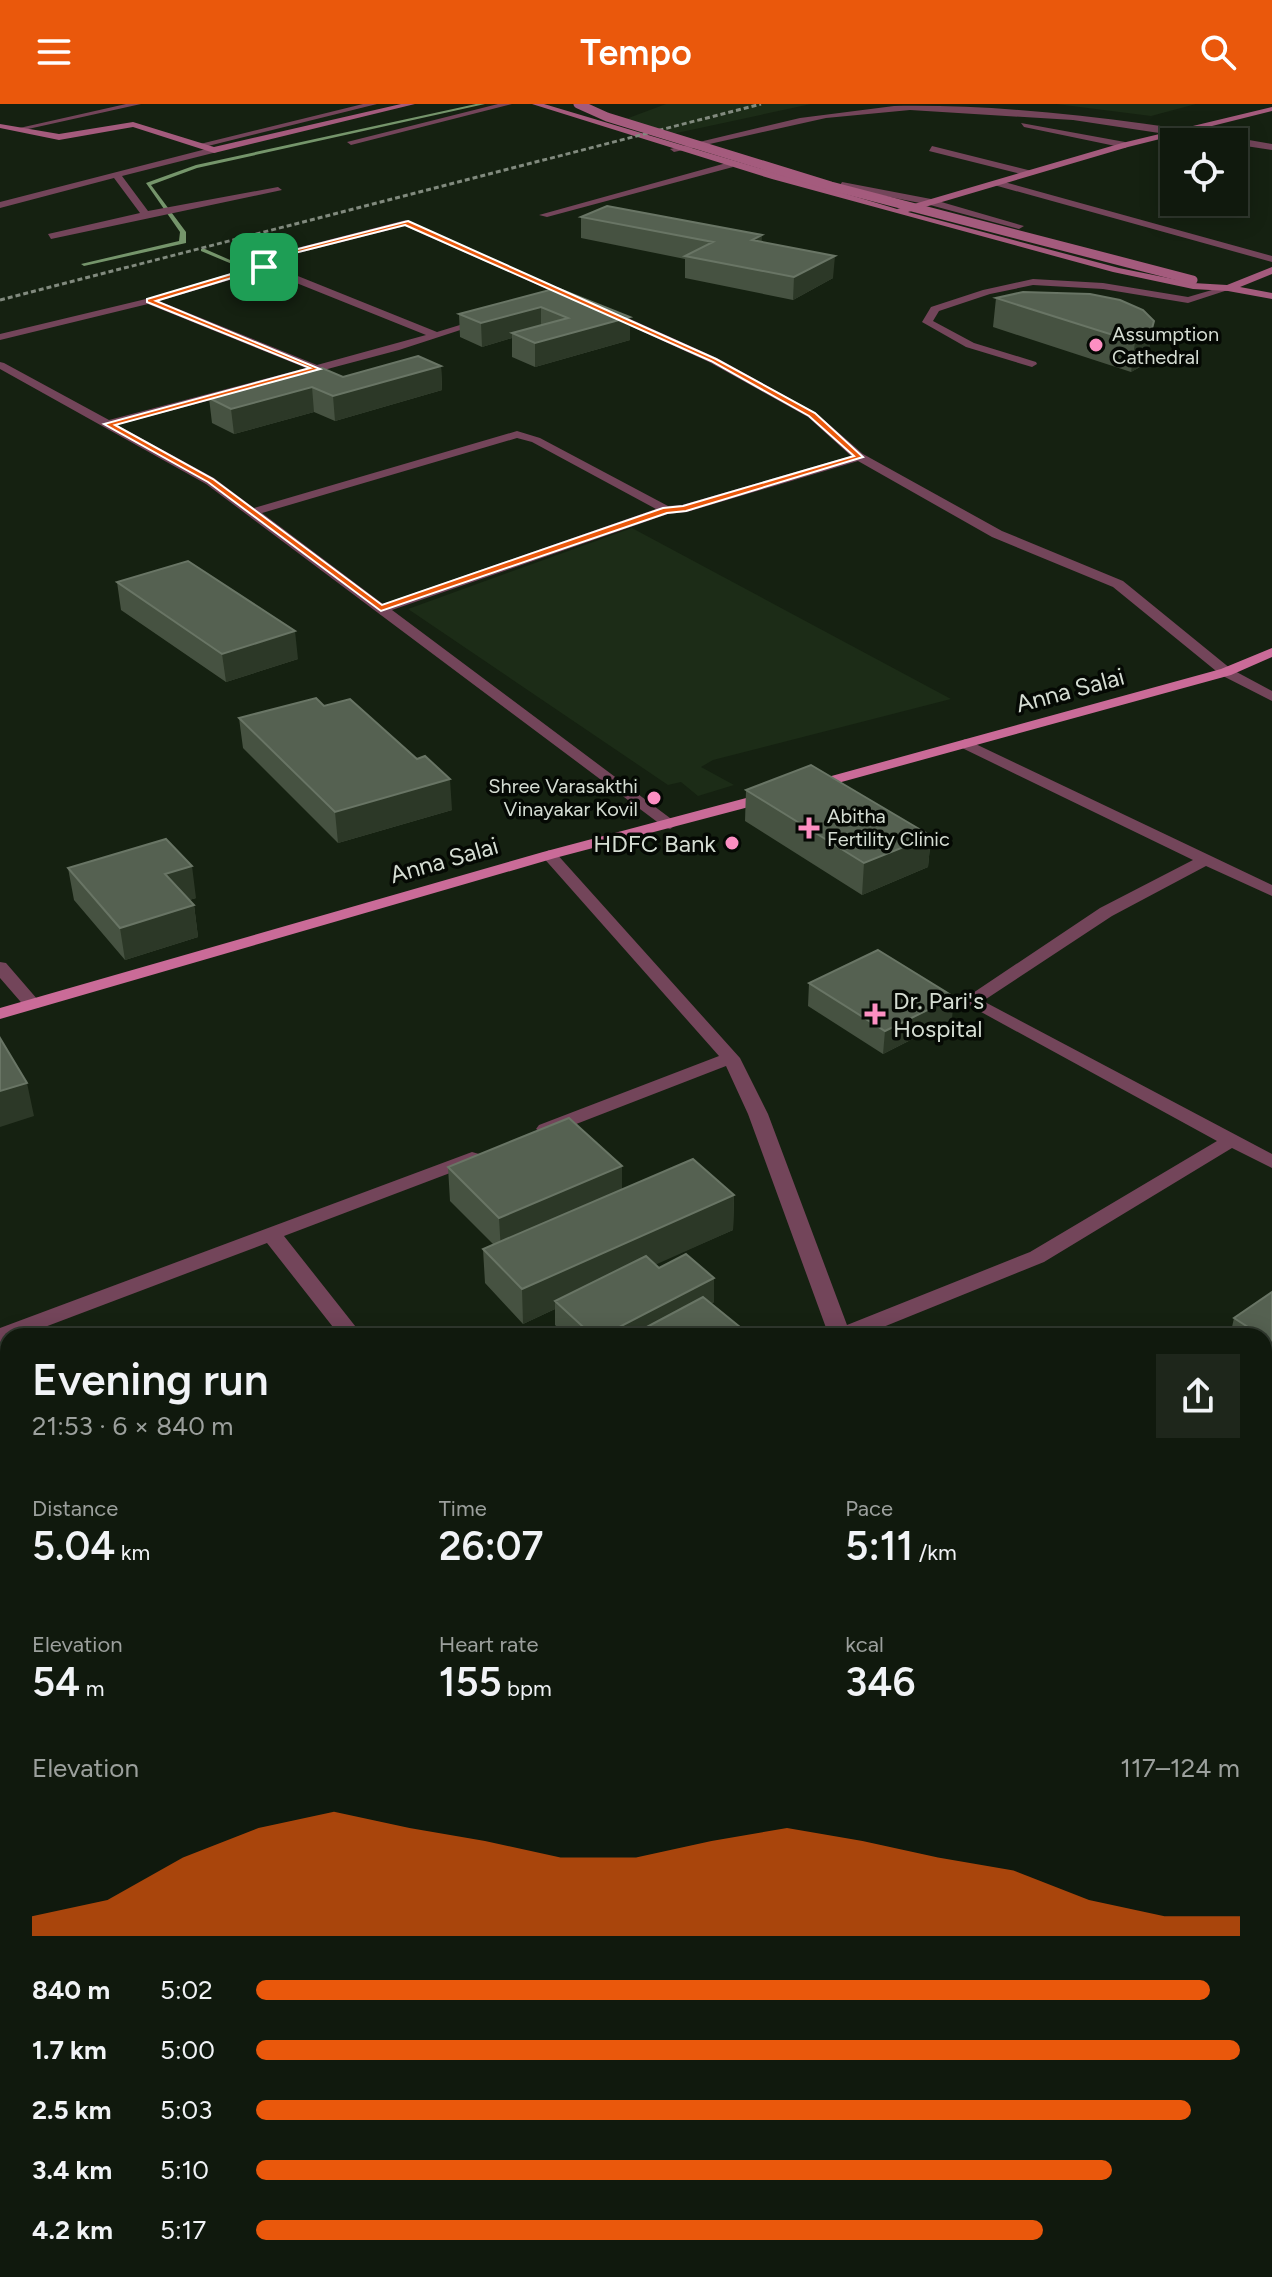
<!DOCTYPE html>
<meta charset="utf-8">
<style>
:root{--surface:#10190d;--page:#1e261b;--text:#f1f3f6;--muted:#9ca09d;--line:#30382e;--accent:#ea580c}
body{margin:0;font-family:Figtree,sans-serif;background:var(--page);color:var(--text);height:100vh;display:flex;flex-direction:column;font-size:30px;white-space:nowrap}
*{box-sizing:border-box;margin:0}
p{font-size:26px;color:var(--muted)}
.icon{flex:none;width:44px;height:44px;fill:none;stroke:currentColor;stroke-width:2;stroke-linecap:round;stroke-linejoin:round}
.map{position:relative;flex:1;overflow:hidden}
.sheet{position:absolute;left:0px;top:1224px;width:1272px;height:950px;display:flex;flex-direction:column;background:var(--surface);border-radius:24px 24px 0 0;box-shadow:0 4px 20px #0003,0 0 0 2px var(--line)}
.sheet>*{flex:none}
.tools{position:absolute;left:1160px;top:24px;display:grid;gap:16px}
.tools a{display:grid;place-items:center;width:88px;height:88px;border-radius:0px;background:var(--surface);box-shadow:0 4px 20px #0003,0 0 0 2px var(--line);font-size:40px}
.pin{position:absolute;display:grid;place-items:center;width:68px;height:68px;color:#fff;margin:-34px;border-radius:16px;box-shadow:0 4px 12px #0006}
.round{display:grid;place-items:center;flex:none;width:84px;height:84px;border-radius:0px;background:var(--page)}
.overview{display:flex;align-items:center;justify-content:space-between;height:136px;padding:0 32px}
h1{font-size:44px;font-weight:600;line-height:60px}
.metrics{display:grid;grid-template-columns:repeat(3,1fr);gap:12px;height:136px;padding:8px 32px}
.metrics div{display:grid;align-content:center}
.metrics b{font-size:40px;font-weight:600}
.metrics small{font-size:22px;font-weight:400}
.metrics p{font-size:22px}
.chart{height:224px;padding:16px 32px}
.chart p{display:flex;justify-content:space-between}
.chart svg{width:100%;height:144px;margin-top:8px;fill:var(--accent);opacity:.7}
ul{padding:0 32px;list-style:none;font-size:26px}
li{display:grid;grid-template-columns:128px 96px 1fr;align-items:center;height:60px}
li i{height:20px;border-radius:10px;background:var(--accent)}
header{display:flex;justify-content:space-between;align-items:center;height:104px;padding:0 32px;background:var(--accent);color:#fff;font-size:36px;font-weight:600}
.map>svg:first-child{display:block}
.built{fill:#1c2c17}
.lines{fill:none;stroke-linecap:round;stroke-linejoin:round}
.stream{fill:#75956b;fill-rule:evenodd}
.lane{fill:#73455a;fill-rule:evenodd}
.street{fill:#73455a;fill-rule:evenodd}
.secondary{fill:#a45b7d;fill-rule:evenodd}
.primary{fill:#ca6b98;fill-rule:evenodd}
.rail{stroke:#818a7e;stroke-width:3;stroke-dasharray:5 3;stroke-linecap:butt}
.secondary-bridge{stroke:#a45b7d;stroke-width:9}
.wall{fill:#465241}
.shaded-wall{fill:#2c3827}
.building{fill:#556151;stroke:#697565;stroke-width:2}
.route{fill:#ea580c;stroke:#fff;stroke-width:2;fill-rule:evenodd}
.poi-dot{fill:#fc8fc2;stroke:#050904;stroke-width:3}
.labels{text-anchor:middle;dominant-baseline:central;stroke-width:7;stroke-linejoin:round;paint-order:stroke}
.far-poi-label{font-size:20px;fill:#d5ddd3;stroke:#050904;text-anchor:start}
.street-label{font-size:24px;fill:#d5ddd3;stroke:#050904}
.poi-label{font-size:24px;fill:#d5ddd3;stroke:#050904;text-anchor:end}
</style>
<header><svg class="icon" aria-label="menu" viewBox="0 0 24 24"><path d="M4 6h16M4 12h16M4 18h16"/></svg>Tempo<svg class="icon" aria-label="search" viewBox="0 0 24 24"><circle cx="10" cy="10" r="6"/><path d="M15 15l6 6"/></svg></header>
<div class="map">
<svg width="1272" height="2173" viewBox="0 0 1272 2173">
<rect width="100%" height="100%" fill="#152111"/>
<path class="built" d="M666,0H811L658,33L615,19Z
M1056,0H1196L1151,12Z
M632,424L951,595L713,656L701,663L734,681L698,692L681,678L668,681L408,505Z"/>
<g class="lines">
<path class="stream" d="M476,0H485L197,64L151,81L186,128V139L84,162L81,160L179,137L180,128L146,79L196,61Z
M201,145H205L237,159L232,160L201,147Z"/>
<path class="lane" d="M1021,19L1125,38L1129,41L1125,44L1024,23Z
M932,42L1032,67L1033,69L1029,72L929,47Z
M730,58L733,63L547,113L539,111Z
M842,78L931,95L1024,122L1019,125L930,101L839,83Z"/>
<path class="street" d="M126,0H141L19,27L15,25Z
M363,0H377L200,44L196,41Z
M498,0H512L351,41L347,38Z
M894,2C1020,0 1148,18 1272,40V46L1073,16L910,6L826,14L674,48L670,45L800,14Z
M214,43L217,48L122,72L148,107L278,83L282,86L51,135L48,130L140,109L114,74L0,104V98Z
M997,76L1272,152V158L994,81Z
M406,116L583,195L574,197L405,122L263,158L437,228L486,213L491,216L399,246L117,321L214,374L254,404L517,327L540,334L668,402L682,401L851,352L808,313L709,258L604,210V206L608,205L717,254L816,309L863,350L1002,427L1123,477L1231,565L1272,587V597L1221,571L1113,483L992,433L858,357L687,408L668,410L392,506L678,720L670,725L664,723L206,380L0,265V258L4,259L109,316L306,264L148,200L0,236V230L146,195L255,162L250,160V156ZM264,166L426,231L317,261L159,197ZM517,334L532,338L656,405L383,500L262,409Z
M1033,175L1103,179L1188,193L1229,181L1234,184L1188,199L1103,185L1033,181L990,190L939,207L933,217L974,239L1036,258L1037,260L1032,263L966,243L922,218L931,203L983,186Z
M965,635L1272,781V792L1206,762L1112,812L983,897L1272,1050V1064L1232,1044L1044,1158L861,1232H829L748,1010L726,962L553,1029L546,1031L536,1025L539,1021L719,952L541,751L549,746L555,748L740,954L768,1010L847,1221L1030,1148L1217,1037L961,897L1100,804L1193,756L960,643L957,640Z
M0,858L6,859L38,896L41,900L38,904H26L0,874Z
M472,1048L479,1050L482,1054L479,1058L284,1132L363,1232H340L267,1139L21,1232H8V1237L0,1239V1224Z
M0,1407L8,1410V1440L0,1437Z
M1272,1453V1475L1264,1477V1455Z
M1264,1735L1272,1738V1766L1264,1763Z
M1119,2166H1153L1156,2173H1122Z"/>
<path class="secondary" d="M401,0H415L214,49L133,23L59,36L0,24V20L59,30L133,18L214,43Z
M532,0H544L897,105L1122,39L1272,3V7L1128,43L908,108L1119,164L1193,179L1227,181L1272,163V170L1240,183L1272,189V195L1228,187L1193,185L1113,168L772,75Z"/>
<path class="primary" d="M1272,544V553L1231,571L816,685L811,687L803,682L806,679L1221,565Z
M769,688L775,690V696L555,754L0,915V904L543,748Z"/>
<path class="rail" d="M0,196L761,0"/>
<path class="secondary-bridge" d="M578,0L607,13L831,82L1193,176"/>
</g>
<path class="wall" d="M581,113L762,138L833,174L793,196L685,174V155L581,134Z
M557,184L630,213V236L535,263L512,253V234L482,243L460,233L459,210Z
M1090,190L1150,247L1147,259L1131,268L993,223L996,194Z
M441,262L442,286L335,317L314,308L234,330L212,319L209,294L343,273Z
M117,478L298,555L226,578L121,506Z
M324,602L452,706L338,739L243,644L239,614Z
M746,686L931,732L928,763L862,791L745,717Z
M68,764L196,794L189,796L194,801L198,833L125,856L74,796Z
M809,879L952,915L883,950L808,902Z
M448,1063L622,1085L734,1091L733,1126L655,1160L659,1164L714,1174V1198L711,1200L751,1232H567L555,1221V1205L523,1220L485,1179L483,1145L493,1140L450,1097Z
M1272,1188V1279L1264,1274V1232H1230L1234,1214Z"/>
<path class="shaded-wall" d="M762,131L761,153L752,136Z
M835,152L833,174L793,196L794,173Z
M541,203V226L512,229V234L482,243L481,219Z
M630,213V236L535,263V239Z
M1154,217L1147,259L1131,268L1135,238Z
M441,262L442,286L335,317L333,292Z
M312,283L314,308L234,330L231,305Z
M295,527L298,555L226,578L222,550Z
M450,675L452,706L338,739L335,708Z
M931,732L928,763L862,791L864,759Z
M192,762L196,794L170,802L165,770Z
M194,801L198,833L125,856L120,824Z
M954,893L952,915L883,950L885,927Z
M27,979L34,1012L0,1023V987Z
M622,1062V1096L501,1148L499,1114Z
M734,1091L733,1126L561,1203L555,1197V1205L523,1220L522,1185Z
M714,1174V1198L648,1232H602Z"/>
<path class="building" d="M607,102L762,131L752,136L835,152L794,173L685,152L713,138L581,113Z
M557,184L630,213L535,239L512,229L568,214L541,203L481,219L459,210Z
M1023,188L1090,190L1120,196L1143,206L1154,217L1151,228L1135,238L996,194Z
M418,252L441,262L333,292L312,283L231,305L209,294L322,264L343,273Z
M188,457L295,527L222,550L117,478Z
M316,594L324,602L350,595L417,655L425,652L450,675L335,708L239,614Z
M811,661L931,732L864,759L746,686Z
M166,735L192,762L165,770L194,801L120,824L68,764Z
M878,846L954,893L885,927L809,879Z
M0,934L27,979L0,987Z
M569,1014L622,1062L499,1114L448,1063Z
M693,1055L734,1091L522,1185L483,1145Z
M686,1150L714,1174L602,1232H593L555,1197L646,1152L659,1164Z
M1272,1188V1239L1264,1234V1232H1262L1234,1214Z
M703,1193L751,1232H630Z"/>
<path class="route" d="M408,117L716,255L815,309L863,353L686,407L667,409L381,507L208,378L104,320L310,264L147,198V195L258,162L251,157ZM405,121L711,257L809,312L854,352L683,402L663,404L382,501L213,375L115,321L320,265L156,197L268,163L259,158Z"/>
<g class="poi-dot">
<circle cx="1096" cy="241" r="8"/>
<circle cx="654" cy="694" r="8"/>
<path d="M805 712h8v8h8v8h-8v8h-8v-8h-8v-8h8z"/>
<circle cx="732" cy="739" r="8"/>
<path d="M871 898h8v8h8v8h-8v8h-8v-8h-8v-8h8z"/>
</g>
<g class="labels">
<g class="far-poi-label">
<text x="1112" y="230">Assumption<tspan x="1112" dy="23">Cathedral</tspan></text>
<text x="638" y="682" text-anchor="end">Shree Varasakthi<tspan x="638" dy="23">Vinayakar Kovil</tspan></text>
<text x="827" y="712">Abitha<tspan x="827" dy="23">Fertility Clinic</tspan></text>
</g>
<g class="street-label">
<text transform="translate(1070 586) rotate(-15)">Anna Salai</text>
<text transform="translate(444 756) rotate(-16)">Anna Salai</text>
</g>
<g class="poi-label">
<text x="716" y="739">HDFC Bank</text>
<text x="893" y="896" text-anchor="start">Dr. Pari's<tspan x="893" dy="28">Hospital</tspan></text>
</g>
</g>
</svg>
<div class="tools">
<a><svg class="icon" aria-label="locate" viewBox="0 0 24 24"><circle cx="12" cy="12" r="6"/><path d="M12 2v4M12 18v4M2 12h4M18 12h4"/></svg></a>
</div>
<div class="pin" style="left:264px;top:163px;background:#1e9e55"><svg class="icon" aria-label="arrive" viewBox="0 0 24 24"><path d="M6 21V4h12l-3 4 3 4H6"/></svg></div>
<section class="sheet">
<div class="overview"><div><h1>Evening run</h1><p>21:53 · 6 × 840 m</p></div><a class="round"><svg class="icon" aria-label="share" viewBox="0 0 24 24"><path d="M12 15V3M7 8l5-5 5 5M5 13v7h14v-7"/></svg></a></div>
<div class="metrics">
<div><p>Distance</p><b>5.04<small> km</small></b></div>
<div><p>Time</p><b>26:07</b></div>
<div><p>Pace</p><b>5:11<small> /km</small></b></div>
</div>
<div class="metrics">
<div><p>Elevation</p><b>54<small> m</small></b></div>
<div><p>Heart rate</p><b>155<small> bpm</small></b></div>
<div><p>kcal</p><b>346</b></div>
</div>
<div class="chart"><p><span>Elevation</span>117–124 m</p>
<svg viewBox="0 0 160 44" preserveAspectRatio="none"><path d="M0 44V38L10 33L20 20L30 11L40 6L50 11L60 15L70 20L80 20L90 15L100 11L110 15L120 20L130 24L140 33L150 38L160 38V44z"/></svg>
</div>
<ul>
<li><b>840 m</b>5:02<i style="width:97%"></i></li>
<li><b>1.7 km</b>5:00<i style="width:100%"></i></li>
<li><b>2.5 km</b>5:03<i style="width:95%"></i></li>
<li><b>3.4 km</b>5:10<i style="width:87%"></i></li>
<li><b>4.2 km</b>5:17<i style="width:80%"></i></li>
</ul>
</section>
</div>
